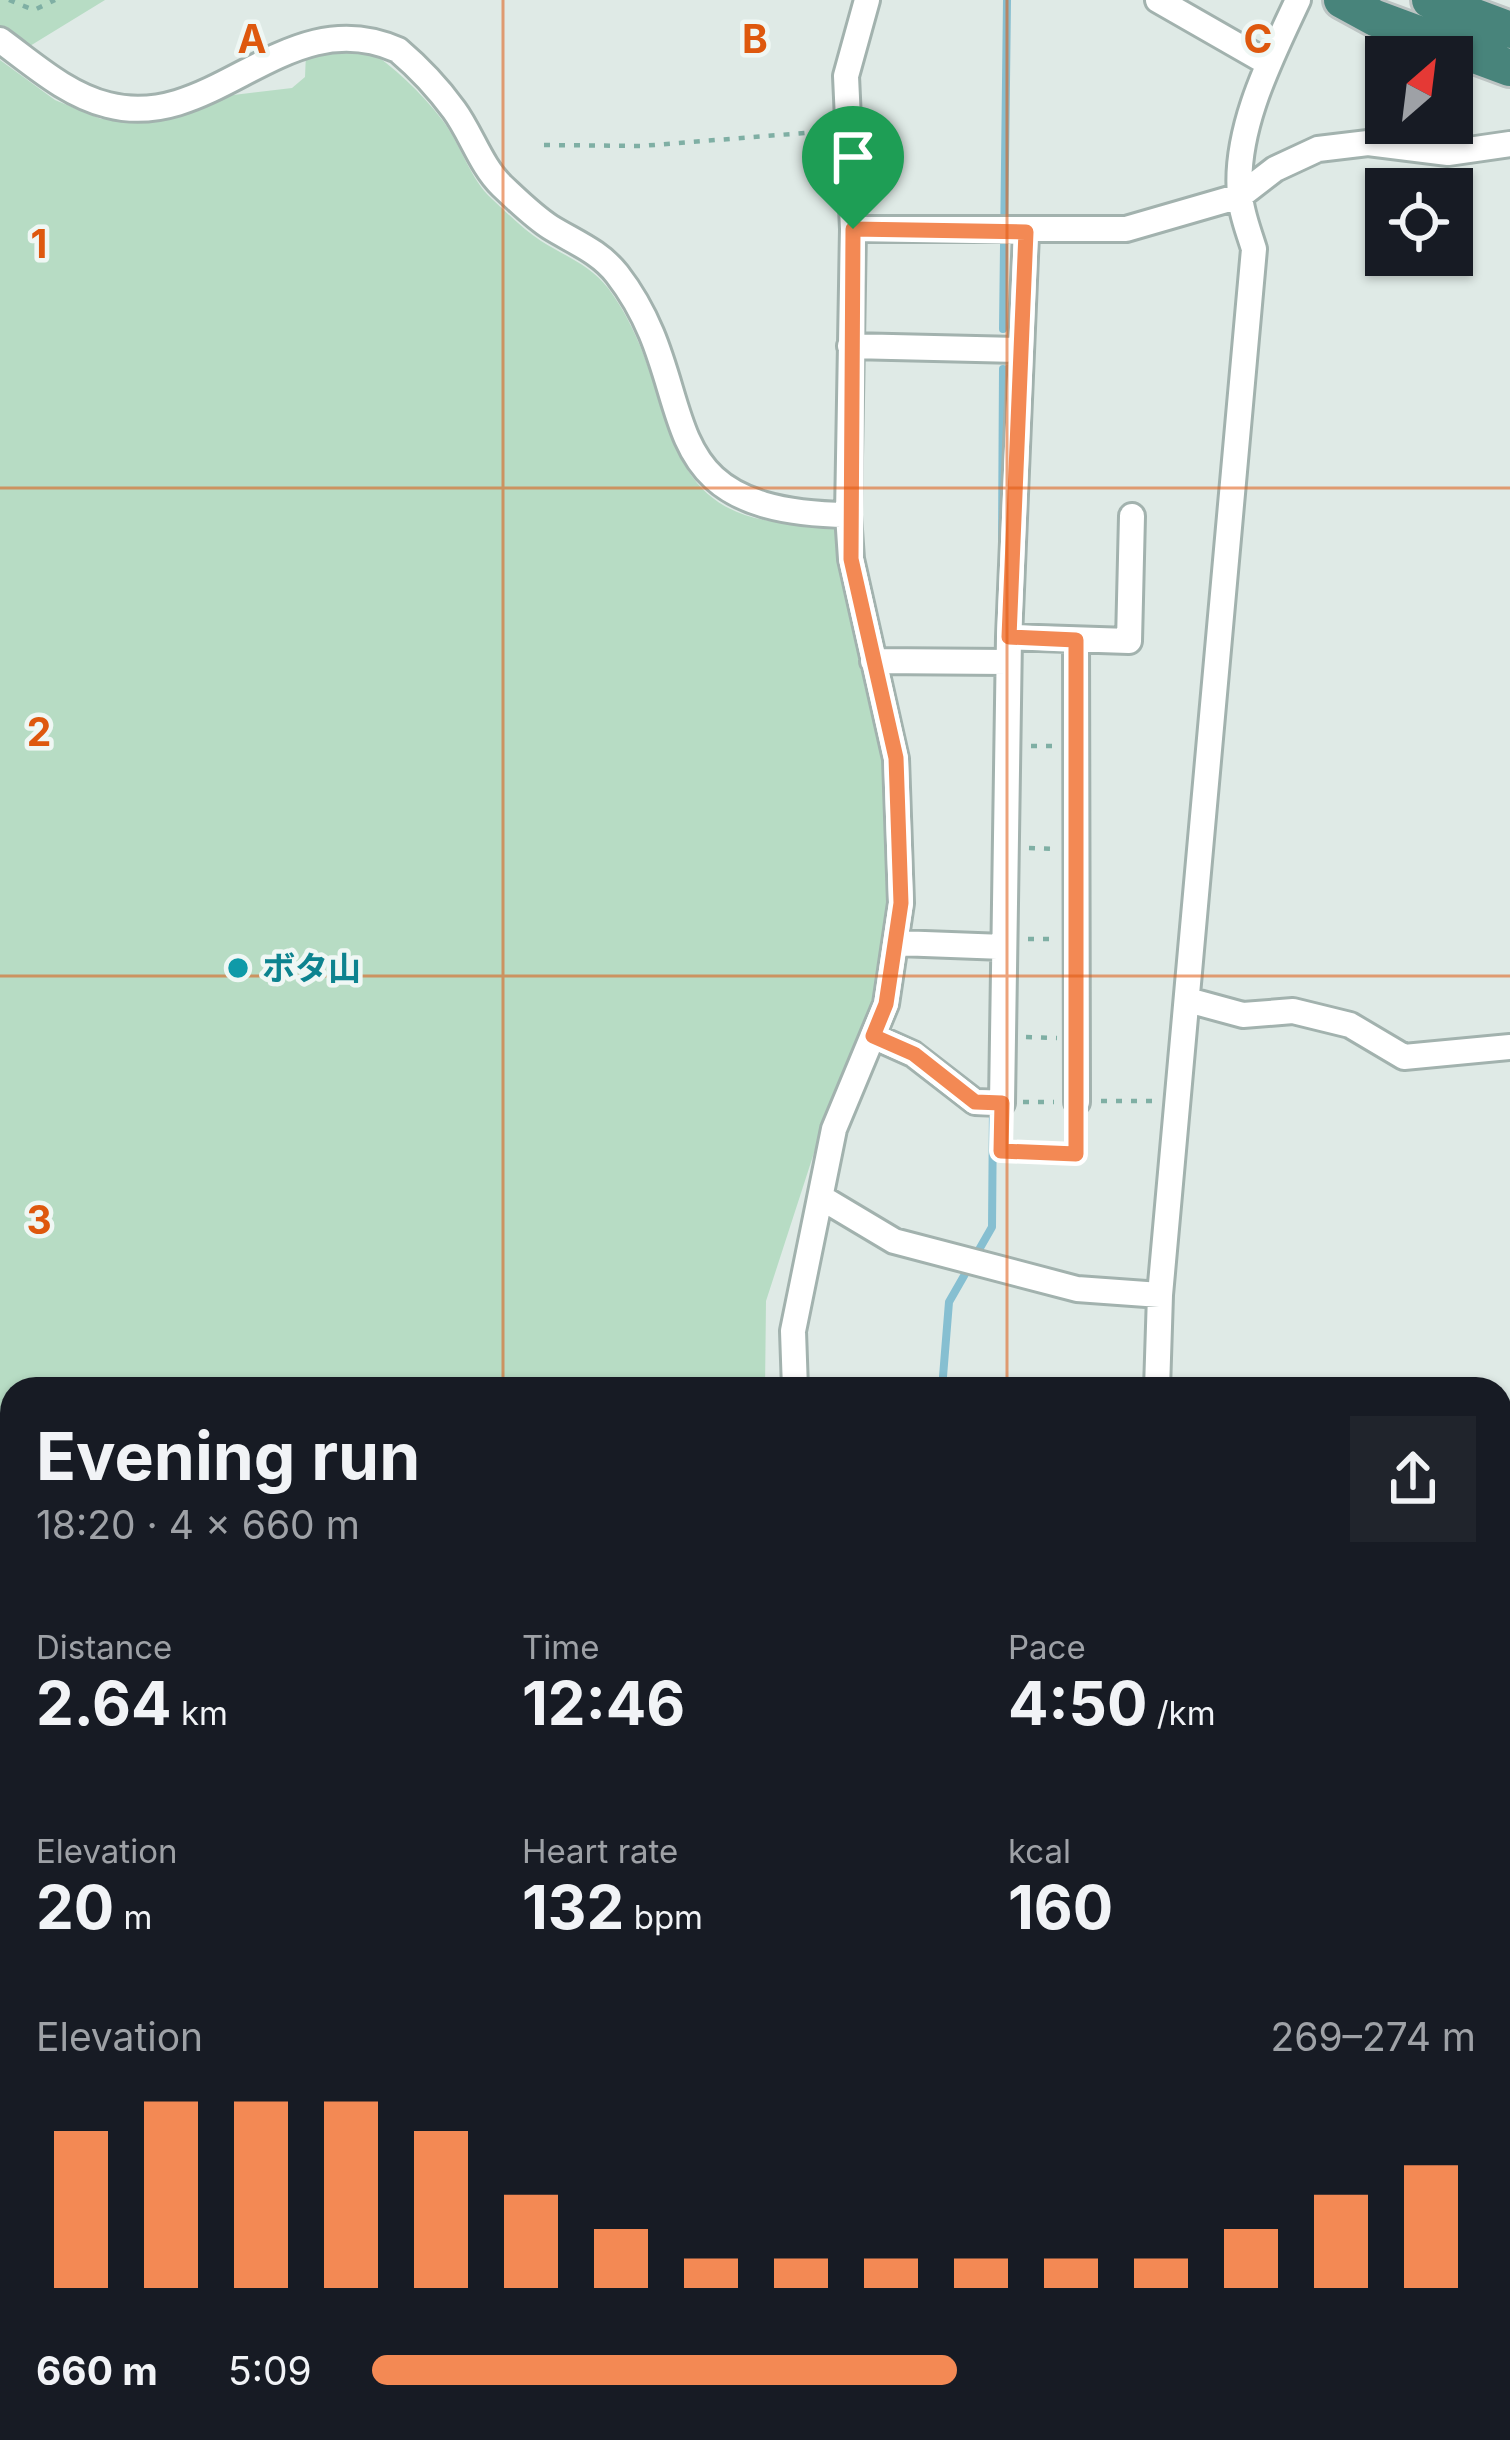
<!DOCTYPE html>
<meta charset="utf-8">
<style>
:root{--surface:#171b24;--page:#20242c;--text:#f1f3f6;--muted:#9ea1a6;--accent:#f38954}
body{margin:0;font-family:Inter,"Noto Sans JP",sans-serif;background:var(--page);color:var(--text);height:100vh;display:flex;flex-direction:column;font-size:45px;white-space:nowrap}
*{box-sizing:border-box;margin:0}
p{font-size:39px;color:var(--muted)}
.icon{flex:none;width:66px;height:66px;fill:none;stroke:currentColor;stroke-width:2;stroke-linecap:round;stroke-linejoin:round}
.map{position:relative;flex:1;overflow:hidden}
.drawer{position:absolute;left:0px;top:1377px;width:1512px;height:1065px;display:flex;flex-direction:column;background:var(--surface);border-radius:36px 36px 0 0;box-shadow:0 3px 9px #0004}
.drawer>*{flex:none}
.needle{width:78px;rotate:28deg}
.controls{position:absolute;left:1365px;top:36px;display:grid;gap:24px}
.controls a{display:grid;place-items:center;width:108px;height:108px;border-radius:0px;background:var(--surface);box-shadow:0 3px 9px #0004;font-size:60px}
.pin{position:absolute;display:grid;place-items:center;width:102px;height:102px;color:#fff;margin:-123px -51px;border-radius:50% 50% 50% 0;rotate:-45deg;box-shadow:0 0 12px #0007}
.pin .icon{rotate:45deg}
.round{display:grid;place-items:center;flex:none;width:126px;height:126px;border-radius:0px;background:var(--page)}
.summary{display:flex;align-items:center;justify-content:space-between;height:204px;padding:0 36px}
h1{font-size:66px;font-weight:700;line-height:90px}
.figures{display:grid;grid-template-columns:repeat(3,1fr);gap:18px;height:204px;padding:12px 36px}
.figures div{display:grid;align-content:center}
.figures b{font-size:60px;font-weight:700}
.figures small{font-size:33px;font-weight:400}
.figures p{font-size:33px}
.chart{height:336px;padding:24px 36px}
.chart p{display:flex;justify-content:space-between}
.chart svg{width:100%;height:216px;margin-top:12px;stroke:var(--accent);stroke-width:6}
ul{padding:0 36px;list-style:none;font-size:39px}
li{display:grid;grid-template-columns:192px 144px 1fr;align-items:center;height:90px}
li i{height:30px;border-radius:15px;background:var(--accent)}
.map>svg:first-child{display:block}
.built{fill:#cddad5}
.green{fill:#b7dcc4}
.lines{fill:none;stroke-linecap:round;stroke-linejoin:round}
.stream{stroke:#86bfd1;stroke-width:8}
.minor-casing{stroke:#a2b2ae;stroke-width:30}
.trunk-casing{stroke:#bcc4c3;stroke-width:42}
.path{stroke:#7fafa4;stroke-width:4.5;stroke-dasharray:6 9;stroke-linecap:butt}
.minor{stroke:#fff;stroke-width:24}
.trunk{stroke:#48847b;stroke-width:36}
.route-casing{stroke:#fff;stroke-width:24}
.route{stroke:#f38954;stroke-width:15}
.grid{fill:none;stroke:#de580e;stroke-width:3;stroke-opacity:0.55}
.culture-dot{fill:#0f9aa8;stroke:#eff7f4;stroke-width:4.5}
.labels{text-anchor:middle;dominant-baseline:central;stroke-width:9;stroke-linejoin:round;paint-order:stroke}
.culture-label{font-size:33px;font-weight:bold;fill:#0d838f;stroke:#eff7f4;text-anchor:start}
.grid-label{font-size:39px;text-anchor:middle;font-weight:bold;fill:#de580e;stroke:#eff7f4;stroke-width:9;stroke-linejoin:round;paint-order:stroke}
</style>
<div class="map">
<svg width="1510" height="2440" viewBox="0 0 1510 2440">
<rect width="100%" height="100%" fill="#dfeae6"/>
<path class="built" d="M0,1564L12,1570V2275L0,2269Z"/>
<path class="green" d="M0,0H105L25,49L0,27Z
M363,46C394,67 421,92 443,121C461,145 470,179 492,199C507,213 524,230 541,241C565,256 590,265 608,288C690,398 637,537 836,523L865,688L888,763L892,916L872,1017L824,1122L766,1301L765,1389H12V1570L0,1564V60L55,100L101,119H137L184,101L292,88L305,77L306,53Z"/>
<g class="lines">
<path class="stream" d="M1003,329L1007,0
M1002,541L1003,369
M942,1389L949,1302L992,1227L993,1108
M731,2440L734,2430"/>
<defs>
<path id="minor" d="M1158,0L1268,63
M0,40C33,64 67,95 108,105C214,133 286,0 398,50C418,67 438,88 454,110C471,133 481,166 502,186C517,200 533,216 550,227C574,242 599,251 617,274C708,391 634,512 848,515
M853,229H1126L1240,196L1275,169L1318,149L1368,143L1448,153L1510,144
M850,346L1018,350
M1009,637L1129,641L1132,516
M1076,640L1077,1102
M873,661L1008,662
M898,943L1004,947
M1188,1000L1243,1015L1293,1011L1350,1025L1404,1057L1510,1047
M873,1036L913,1054L975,1102L1002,1103L1009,637L1026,233
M822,1198L894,1241L1077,1289L1160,1295
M795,1389L793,1331L834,1129L886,1004L901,903L896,759L851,559L848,515L853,229L846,76L867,0
M1157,1389L1160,1295L1254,249C1249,232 1241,213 1240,195C1234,129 1271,58 1298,0
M1500,1759L1510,1722
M1500,1881L1510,1879
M468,2430L505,2440
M1313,2430L1331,2440
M1422,2430L1428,2440
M203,2440V2430
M638,2440L643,2430
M789,2440L794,2430
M1023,2440L1026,2430
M1356,2440L1370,2430"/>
<path id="trunk" d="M1342,0L1375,18L1510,68
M1430,0L1510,30"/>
</defs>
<use href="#minor" class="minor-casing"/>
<use href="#trunk" class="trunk-casing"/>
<path class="path" d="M9,0L34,10L55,0
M544,145L641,146L829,131
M1031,746H1055
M1029,848L1054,849
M1028,939H1053
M1026,1037L1057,1038
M1101,1101H1156
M1023,1102H1054
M1001,1122V1151L1076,1154L1077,1125"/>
<use href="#minor" class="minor"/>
<use href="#trunk" class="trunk"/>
</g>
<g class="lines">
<defs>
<path id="route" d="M853,229L1026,232L1009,637L1076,640V1154L1001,1151L1002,1103L975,1102L914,1054L873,1036L886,1004L901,903L896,758L851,559Z"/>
</defs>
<use href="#route" class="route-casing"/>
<use href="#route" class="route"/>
</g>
<path class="grid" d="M503,0V1389M1007,0V1389M0,488H1510M0,976H1510M0,1464H12M1500,1464H1510M0,1952H12M1500,1952H1510M503,2430V2440M1007,2430V2440"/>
<circle class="culture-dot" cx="238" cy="968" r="12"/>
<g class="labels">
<g class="culture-label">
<text x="262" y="968">ボタ山</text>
</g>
</g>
<g class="grid-label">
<text x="252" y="53">A</text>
<text x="755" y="53">B</text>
<text x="1258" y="53">C</text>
<text x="39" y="258">1</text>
<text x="39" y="746">2</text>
<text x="39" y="1234">3</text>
</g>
</svg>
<div class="controls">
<a><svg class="needle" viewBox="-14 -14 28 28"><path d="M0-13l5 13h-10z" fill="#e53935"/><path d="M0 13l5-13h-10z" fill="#9ea1a6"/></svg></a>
<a><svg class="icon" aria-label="locate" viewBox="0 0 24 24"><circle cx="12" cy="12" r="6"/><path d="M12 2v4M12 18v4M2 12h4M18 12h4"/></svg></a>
</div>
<div class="pin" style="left:853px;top:229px;background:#1e9e55"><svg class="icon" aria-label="arrive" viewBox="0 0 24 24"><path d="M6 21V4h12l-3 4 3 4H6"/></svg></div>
<section class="drawer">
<div class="summary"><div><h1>Evening run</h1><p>18:20 · 4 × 660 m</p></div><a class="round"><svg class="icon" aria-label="share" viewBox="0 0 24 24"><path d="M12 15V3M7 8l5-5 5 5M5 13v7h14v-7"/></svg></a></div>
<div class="figures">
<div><p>Distance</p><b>2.64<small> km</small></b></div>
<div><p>Time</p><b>12:46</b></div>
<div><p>Pace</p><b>4:50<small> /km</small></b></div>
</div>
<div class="figures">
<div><p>Elevation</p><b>20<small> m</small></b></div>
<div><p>Heart rate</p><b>132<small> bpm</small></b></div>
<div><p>kcal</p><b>160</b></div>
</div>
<div class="chart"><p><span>Elevation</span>269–274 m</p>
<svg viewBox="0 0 160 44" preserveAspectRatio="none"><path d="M5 44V12M15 44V6M25 44V6M35 44V6M45 44V12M55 44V25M65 44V32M75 44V38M85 44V38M95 44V38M105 44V38M115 44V38M125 44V38M135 44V32M145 44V25M155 44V19"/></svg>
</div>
<ul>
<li><b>660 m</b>5:09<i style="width:53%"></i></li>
</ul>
</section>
</div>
